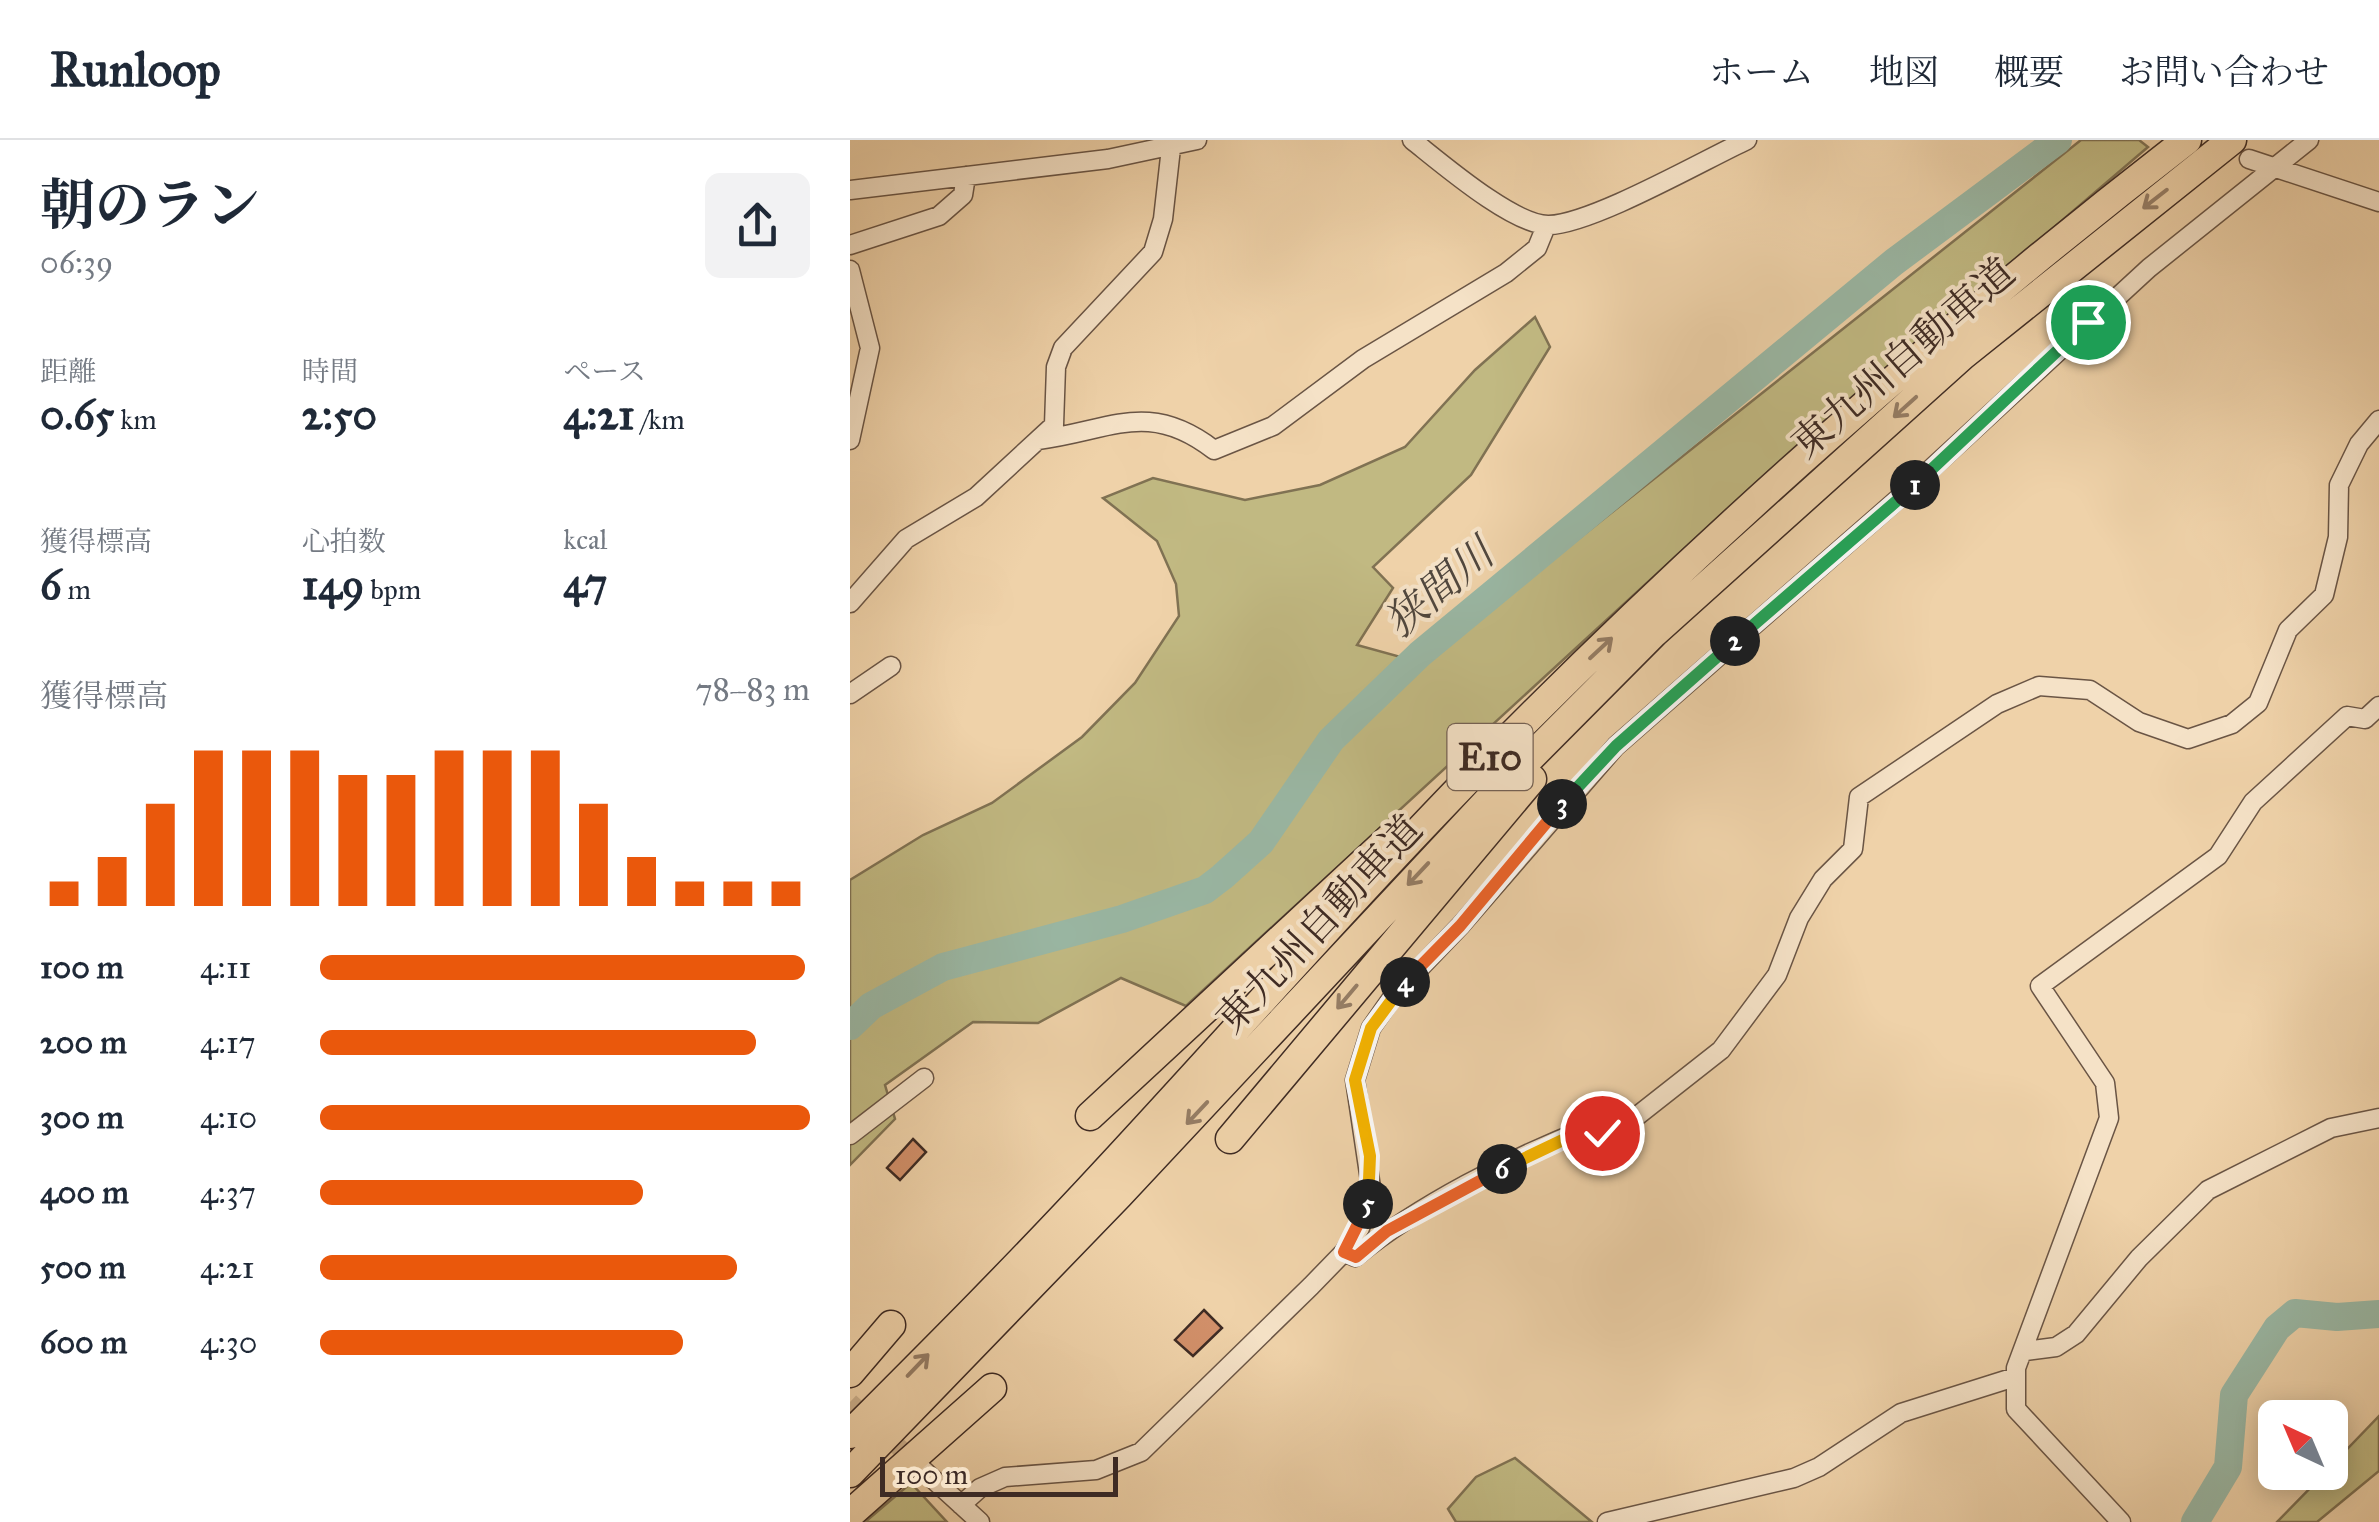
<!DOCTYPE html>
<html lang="ja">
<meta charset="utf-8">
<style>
:root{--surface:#fff;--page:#f2f2f3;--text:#1f2937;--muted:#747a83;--line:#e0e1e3;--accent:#ea580c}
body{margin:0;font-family:"IM FELL Great Primer","Noto Serif JP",serif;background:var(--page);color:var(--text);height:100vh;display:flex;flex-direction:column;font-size:38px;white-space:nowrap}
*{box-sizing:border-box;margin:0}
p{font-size:32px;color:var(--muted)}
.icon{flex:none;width:55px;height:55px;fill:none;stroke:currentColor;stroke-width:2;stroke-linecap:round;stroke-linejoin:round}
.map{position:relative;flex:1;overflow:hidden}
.side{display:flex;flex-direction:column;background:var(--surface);width:850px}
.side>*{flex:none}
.needle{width:65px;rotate:316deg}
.fabs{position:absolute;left:1408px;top:1260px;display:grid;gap:20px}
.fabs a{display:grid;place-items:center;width:90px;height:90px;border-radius:15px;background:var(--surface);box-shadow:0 5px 25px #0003;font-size:50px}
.scale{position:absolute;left:30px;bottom:25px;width:238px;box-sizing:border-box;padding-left:10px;border:5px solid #3e2b24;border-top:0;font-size:28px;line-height:35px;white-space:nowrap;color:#3e2b24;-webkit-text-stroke:8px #f5e2c7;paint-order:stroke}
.pin{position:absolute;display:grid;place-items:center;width:85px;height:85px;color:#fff;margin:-42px;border:5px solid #fff;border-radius:50%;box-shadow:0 2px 10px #0007}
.km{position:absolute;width:50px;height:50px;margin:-25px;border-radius:50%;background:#222;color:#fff;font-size:28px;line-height:50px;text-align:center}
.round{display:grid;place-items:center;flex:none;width:105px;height:105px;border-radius:15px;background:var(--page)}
.overview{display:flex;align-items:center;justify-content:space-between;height:170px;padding:0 40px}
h1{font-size:55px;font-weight:700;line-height:75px}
.stats{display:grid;grid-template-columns:repeat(3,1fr);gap:15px;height:170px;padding:10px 40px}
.stats div{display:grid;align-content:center}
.stats b{font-size:42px;font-weight:700}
.stats small{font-size:28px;font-weight:400}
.stats p{font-size:28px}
.chart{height:280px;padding:20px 40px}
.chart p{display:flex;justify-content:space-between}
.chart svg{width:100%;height:180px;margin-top:10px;stroke:var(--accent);stroke-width:6}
ul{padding:0 40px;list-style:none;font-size:32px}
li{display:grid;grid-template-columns:160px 120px 1fr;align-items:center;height:75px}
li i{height:25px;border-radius:12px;background:var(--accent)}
header{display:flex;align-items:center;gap:60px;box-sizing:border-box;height:140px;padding:0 50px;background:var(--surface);border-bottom:2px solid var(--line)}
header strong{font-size:48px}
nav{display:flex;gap:55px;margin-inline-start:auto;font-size:35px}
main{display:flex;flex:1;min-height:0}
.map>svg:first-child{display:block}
.green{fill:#c1b982;stroke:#807253;stroke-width:2.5}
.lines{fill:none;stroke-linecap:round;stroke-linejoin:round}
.river{stroke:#9ab8a5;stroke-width:28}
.building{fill:#d2906a;stroke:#3e2b24;stroke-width:2.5}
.minor-tunnel{stroke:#ccb18e;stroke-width:18;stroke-dasharray:18 9;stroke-linecap:butt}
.minor-casing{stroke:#6a5545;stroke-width:21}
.highway-casing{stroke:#3e2b24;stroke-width:31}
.minor{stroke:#f5e2c7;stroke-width:18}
.highway{stroke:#efd2a9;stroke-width:28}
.oneway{stroke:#967e66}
.split-1-casing{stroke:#fff;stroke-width:20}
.split-2-casing{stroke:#fff;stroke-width:20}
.split-3-casing{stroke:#fff;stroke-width:20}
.split-4-casing{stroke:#fff;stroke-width:20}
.split-5-casing{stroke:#fff;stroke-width:20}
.split-6-casing{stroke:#fff;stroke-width:20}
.split-7-casing{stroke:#fff;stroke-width:20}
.split-1{stroke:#22a559;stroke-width:12}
.split-2{stroke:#22a559;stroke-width:12}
.split-3{stroke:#22a559;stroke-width:12}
.split-4{stroke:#f0652b;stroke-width:12}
.split-5{stroke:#f5b400;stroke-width:12}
.split-6{stroke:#f0652b;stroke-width:12}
.split-7{stroke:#f5b400;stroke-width:12}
.labels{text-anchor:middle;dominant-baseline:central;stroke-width:8;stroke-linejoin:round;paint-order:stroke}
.shield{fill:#f5e2c7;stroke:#756255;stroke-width:2.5}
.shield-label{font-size:38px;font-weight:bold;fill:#3e2b24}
.street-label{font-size:40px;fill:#3e2b24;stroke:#f5e2c7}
.water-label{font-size:42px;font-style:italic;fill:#50473e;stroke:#f5e2c7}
</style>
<header>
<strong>Runloop</strong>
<nav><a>ホーム</a><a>地図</a><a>概要</a><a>お問い合わせ</a></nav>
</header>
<main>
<section class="side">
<div class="overview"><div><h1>朝のラン</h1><p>06:39</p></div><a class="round"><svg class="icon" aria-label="share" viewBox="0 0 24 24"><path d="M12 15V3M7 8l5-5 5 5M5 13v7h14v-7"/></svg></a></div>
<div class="stats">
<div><p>距離</p><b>0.65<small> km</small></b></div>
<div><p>時間</p><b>2:50</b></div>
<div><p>ペース</p><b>4:21<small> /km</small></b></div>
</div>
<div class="stats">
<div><p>獲得標高</p><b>6<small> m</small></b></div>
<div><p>心拍数</p><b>149<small> bpm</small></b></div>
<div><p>kcal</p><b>47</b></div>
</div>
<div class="chart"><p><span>獲得標高</span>78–83 m</p>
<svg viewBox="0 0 160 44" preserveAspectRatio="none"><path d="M5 44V38M15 44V32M25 44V19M35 44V6M45 44V6M55 44V6M65 44V12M75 44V12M85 44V6M95 44V6M105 44V6M115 44V19M125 44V32M135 44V38M145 44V38M155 44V38"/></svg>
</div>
<ul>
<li><b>100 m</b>4:11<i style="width:99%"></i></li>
<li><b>200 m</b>4:17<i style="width:89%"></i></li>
<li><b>300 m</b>4:10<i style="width:100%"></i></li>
<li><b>400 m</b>4:37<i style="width:66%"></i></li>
<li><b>500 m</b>4:21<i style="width:85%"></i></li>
<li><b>600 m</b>4:30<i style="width:74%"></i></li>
</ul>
</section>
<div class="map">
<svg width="1529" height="1382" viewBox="0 0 1529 1382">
<rect width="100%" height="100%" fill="#efd2a9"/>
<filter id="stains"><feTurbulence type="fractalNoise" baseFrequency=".002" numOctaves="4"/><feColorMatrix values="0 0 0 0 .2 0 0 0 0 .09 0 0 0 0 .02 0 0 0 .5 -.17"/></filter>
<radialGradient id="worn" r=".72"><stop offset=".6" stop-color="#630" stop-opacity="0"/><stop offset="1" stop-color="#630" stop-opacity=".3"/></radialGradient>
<path class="green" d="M1231,0H1289L1298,7L921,329L336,866L271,838L188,883L123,882L35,945L45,979L0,1025V740L73,695L142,663L232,597L285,543L329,476L326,444L307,401L253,358L303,338L395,360L470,345L555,307L625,230L685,177L700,207L621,335L523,427L543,448L507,505L572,523Z
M1529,1276V1331L1467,1382H1427L1475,1333L1480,1332V1327Z
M665,1318L742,1382H606L598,1369L626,1337Z
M61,1343L97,1382H15Z"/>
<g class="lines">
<path class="river" d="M0,886L21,866L93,827L272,779L355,750L372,737L411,702L481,600L570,514L1044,122L1208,0
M1345,1382L1378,1327L1384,1255L1427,1188L1445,1173L1487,1177L1529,1174"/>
</g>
<path class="building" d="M63,999L76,1012L50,1040L37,1028Z
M354,1170L372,1188L343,1216L325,1200Z"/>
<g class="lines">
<path class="minor-tunnel" d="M0,1262L69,1326"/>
<defs>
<path id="minor" d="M562,0C590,22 664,86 699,85C742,84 852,21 897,0
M1399,19L1529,62
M0,50L258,19L347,0
M0,105L89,76L113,55L116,36
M0,130L20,208L0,300
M188,300C260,291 298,259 364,310L423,286L513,219L656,133L687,108L696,86
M0,463L56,399L126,357L204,285L206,227L213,208L303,112L313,79L321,8
M0,554L41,526
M0,995L74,938
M494,1112L505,1117C570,1064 660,1019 738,988L751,993L782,980L871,910L927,835L949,778L973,739L1003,709L1009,657L1147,564L1189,546L1240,550L1289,582L1338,599L1382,584L1408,563L1438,490L1474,455L1488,397L1489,345L1509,304L1529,280
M1175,1211L1206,1207L1226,1194L1289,1118L1358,1050L1481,988L1529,978
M72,1329L130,1382
M111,1365L130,1348L155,1337L246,1330L291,1312L461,1146L494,1112L510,1088L522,1054L505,940L521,888L544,855L611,785L766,606L1057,351L1299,128L1459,0
M757,1382L944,1338L969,1327L1051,1273L1165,1237
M1271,1382L1166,1269V1228L1259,978L1255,943L1190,846L1368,716L1403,662L1497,576L1515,579L1529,566"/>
<path id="highway" d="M240,976L543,695
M380,999L682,639
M0,1233L41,1185
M0,1294C86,1208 172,1122 255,1032C384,893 510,749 643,614C857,397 1096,186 1337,0
M0,1333L269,1055L645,653L804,493L1112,216L1382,0
M0,1374L142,1248"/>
</defs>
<use href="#minor" class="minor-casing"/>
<use href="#highway" class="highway-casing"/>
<use href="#minor" class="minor"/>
<use href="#highway" class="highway"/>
</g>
<defs><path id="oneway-shaft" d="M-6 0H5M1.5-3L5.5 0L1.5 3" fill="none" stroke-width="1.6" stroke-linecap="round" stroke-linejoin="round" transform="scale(2.5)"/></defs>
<g class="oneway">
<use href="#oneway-shaft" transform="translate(1305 59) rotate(142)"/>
<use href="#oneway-shaft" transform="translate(1055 267) rotate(138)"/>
<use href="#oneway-shaft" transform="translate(751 508) rotate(-43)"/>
<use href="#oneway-shaft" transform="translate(568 734) rotate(133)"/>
<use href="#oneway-shaft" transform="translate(497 857) rotate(130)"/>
<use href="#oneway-shaft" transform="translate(347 973) rotate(133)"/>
<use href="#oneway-shaft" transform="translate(68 1225) rotate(-46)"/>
</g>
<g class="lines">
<defs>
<path id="split-1" d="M1065,345L1238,182"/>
<path id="split-2" d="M885,501L1065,345"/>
<path id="split-3" d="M712,664L766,606L885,501"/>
<path id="split-4" d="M555,842L610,786L712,664"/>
<path id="split-5" d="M518,1064L520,1016L505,940L521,888L555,842"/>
<path id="split-6" d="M518,1064L494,1112L506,1117L537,1091L652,1029"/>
<path id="split-7" d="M652,1029L738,988L752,993"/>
</defs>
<use href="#split-1" class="split-1-casing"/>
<use href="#split-2" class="split-2-casing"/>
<use href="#split-3" class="split-3-casing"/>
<use href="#split-4" class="split-4-casing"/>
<use href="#split-5" class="split-5-casing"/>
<use href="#split-6" class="split-6-casing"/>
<use href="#split-7" class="split-7-casing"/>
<use href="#split-1" class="split-1"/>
<use href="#split-2" class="split-2"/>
<use href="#split-3" class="split-3"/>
<use href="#split-4" class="split-4"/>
<use href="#split-5" class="split-5"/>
<use href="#split-6" class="split-6"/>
<use href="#split-7" class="split-7"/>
</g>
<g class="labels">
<rect class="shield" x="597.5" y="584" width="85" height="66" rx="8"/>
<g class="shield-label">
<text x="640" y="617">E10</text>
</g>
<g class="street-label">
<text transform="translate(1053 218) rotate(-41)">東九州自動車道</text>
<text transform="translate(469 784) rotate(-47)">東九州自動車道</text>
</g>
<g class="water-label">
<text transform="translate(589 448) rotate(-40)">狭間川</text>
</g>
</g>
<rect width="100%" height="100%" filter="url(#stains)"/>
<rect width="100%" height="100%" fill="url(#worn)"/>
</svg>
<div class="fabs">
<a><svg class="needle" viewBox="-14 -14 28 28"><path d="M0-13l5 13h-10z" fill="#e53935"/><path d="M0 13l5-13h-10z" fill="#747a83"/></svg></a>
</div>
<div class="scale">100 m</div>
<div class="pin" style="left:1238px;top:182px;background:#1e9e55"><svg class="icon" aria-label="arrive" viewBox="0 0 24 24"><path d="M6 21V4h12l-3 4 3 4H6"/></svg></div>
<div class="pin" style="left:752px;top:993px;background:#d93025"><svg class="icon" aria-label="check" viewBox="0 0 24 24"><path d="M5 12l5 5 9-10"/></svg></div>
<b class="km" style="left:1065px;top:345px">1</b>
<b class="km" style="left:885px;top:501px">2</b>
<b class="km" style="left:712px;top:664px">3</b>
<b class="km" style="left:555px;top:842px">4</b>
<b class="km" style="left:518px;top:1064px">5</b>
<b class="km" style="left:652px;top:1029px">6</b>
</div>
</main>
